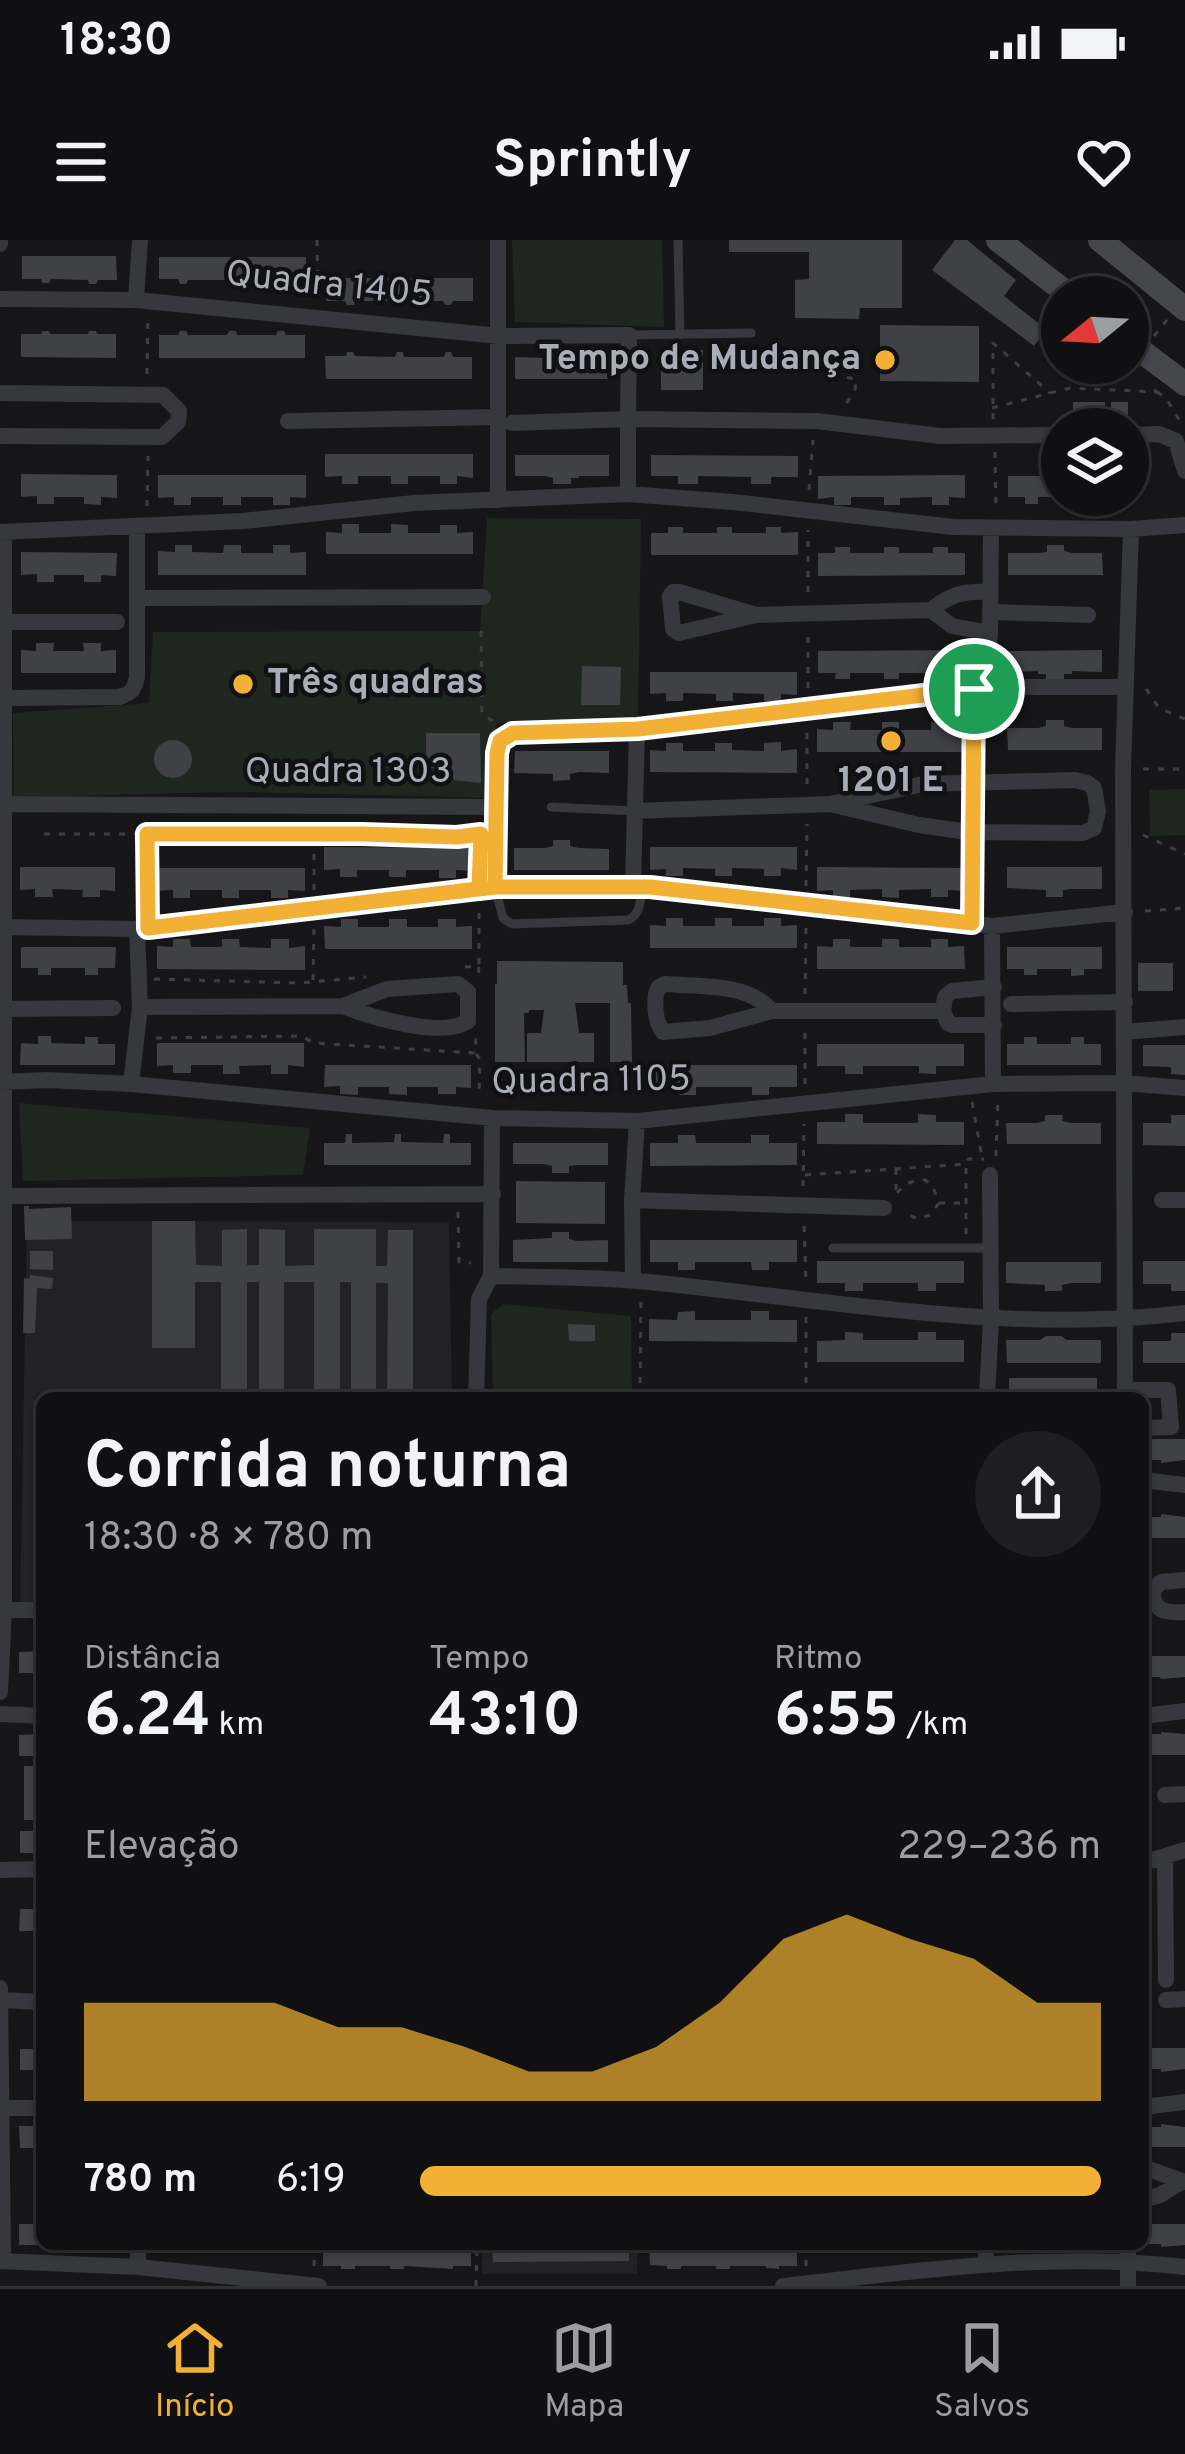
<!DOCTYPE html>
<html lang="pt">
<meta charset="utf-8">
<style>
:root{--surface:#101012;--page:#1e1e20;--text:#f1f3f6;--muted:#9c9d9f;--line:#303032;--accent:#f2b134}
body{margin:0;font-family:Overpass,sans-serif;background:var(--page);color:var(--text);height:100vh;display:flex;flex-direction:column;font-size:45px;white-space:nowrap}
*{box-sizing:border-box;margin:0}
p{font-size:39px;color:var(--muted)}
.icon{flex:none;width:66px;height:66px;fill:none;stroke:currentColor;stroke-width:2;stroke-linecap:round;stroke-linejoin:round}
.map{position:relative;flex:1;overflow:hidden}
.sheet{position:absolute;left:36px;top:1152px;width:1113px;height:858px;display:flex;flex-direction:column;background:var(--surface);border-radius:18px;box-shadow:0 3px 9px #0004,0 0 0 3px var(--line)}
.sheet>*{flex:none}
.needle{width:78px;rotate:252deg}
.buttons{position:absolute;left:1041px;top:36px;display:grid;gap:24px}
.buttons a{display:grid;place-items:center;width:108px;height:108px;border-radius:50%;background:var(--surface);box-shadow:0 3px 9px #0004,0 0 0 3px var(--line);font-size:60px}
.pin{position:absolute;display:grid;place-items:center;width:102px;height:102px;color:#fff;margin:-51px;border:6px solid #fff;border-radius:50%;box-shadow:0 3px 12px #0007}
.round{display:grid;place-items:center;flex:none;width:126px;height:126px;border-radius:63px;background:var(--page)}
.head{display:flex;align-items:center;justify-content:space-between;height:204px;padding:0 48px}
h1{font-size:66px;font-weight:700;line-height:90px}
.figures{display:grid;grid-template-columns:repeat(3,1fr);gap:18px;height:204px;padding:12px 48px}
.figures div{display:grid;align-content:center}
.figures b{font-size:60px;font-weight:700}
.figures small{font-size:33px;font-weight:400}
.figures p{font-size:33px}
.chart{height:336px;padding:24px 48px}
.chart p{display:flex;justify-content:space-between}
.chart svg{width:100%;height:216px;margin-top:12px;fill:var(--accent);opacity:.7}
ul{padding:0 48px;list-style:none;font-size:39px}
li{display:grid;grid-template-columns:192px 144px 1fr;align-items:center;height:90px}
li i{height:30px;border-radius:15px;background:var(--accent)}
.status{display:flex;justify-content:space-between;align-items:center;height:84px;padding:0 60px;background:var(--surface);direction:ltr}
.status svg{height:33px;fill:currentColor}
header{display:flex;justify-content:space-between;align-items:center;height:156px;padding:0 48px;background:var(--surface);font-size:54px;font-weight:700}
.tabs{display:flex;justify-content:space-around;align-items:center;height:168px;border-top:3px solid var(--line);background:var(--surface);font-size:33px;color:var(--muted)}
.tabs a{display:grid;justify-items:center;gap:6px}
.tabs .on{color:var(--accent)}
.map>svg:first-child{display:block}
.built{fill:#222225}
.green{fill:#1e261f}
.building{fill:#404145}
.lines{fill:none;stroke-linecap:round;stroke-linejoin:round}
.path{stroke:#3d3f44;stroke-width:3;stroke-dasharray:6 9;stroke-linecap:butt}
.lane{stroke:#37383d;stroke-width:9}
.street{stroke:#37383d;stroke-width:16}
.secondary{stroke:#45474d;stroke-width:24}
.route-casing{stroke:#fff;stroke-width:24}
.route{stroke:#f2b134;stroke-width:15}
.poi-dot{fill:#f2b134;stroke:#111113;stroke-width:4.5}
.labels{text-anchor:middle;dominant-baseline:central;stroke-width:9;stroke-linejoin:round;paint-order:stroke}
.street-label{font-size:36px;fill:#a8adb8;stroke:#111113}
.poi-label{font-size:36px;font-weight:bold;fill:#a8adb8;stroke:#111113;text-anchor:end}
</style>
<div class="status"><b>18:30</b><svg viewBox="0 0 49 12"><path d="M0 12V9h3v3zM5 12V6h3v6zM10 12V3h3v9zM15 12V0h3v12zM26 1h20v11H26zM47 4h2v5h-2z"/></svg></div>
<header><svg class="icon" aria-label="menu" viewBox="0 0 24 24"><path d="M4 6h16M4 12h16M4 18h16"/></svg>Sprintly<svg class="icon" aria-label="heart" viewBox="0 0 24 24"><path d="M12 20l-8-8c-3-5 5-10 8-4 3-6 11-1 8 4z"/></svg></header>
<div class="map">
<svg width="1185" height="2046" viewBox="0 0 1185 2046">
<rect width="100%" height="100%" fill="#161618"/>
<path class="built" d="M27,981L449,982L452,1158H42V1366H20Z
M482,2004H637V2034H482Z"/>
<path class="green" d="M512,0H662L664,87L515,82Z
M487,278L641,279L638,477L497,483L489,558L242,552L14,557L13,473L149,463L153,392L480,391Z
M1185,549V595L1150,596L1149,550Z
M19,863L310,888L303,935L23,941Z
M504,1064L631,1076L632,1158H493L491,1074Z"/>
<path class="building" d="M729,0H902V68H860L859,79L795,78V40L809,39V12H729Z
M955,0H967L1016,40L1004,56L1047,90L1034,106L932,30Z
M22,16H116L117,40H98L96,44H89L88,40L51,39L49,43H42L41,39H22Z
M159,17H306V40H286L284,44H278L276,39H237L235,44H229L227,40H188L186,44H180L178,39H159Z
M326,38H473V61H453L451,65H445L443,61H404L403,65H396L394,61H355L354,65H347L345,61H326Z
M880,85L979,86V142L880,141Z
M42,91H49L50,94H88L89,91H96L97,94H116V118L21,117V94H41Z
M180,91H186L188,95H227L229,91H236L237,95H276L278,91H284L286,95H305V118H159V95H178Z
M553,109H571V116L579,117L610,118V139H515V117L545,118L553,116Z
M661,110H703V150H661Z
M347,112H353L355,116L395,117L397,112H403L404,117H444L446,112H451L453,117H472V139H326L325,116H346Z
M1073,162H1105L1106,187H1073Z
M1111,162H1128V189L1111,188Z
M325,214H473V238L457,236V244H440V236H408V244H391V236H358V244H342V236L325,237Z
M515,215H609V236H579V238H571V244H553V238L545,236H515Z
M651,215L798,216V237H771V244H751V237L698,236V244H678V236H651Z
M21,234L117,235V258L101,257V265L84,264V257H54V264H37V256L21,257Z
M158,235H306V258L290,257V265H273V257H241V265H223V257H191V265H174V257L158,258Z
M965,235V258L949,257V265H932V257L900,258V265H884V257H851V265H834V257L818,259V236Z
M1008,236H1062V257H1038V264H1025V257H1008Z
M342,284H359V293H391V284L408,285V293H440V285H457V293L473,292V314H326V292L342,293Z
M668,287H683V293H717V287H732V293H766V287H781V293L798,292V315H651V293H668Z
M175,305H192V312L223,313L224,305H241V313H273V305H290V313L306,312V335H158V311L175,312Z
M1047,305H1064V311L1072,313H1102L1103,335H1008V313H1038L1047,312Z
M835,307H850V313H884V307H899V313H933V307H948V313H965V335L818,336V313H835Z
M21,312L117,313L116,336L101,335V342H84V335H54V342H37V334L21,335Z
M36,403H54L53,411H84L83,403H101V411L116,410V433H21V410L36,411Z
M966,410V433H948V438L934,439L933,433H899V439H884V433H850V439H835L836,433H818V411Z
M1102,410V432L1072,431V434H1064V440H1046V434H1038V431L1008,432V411Z
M582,426L621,427L620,465H581Z
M650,432H797V455L781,454V461H764V454L733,453V461H716V454L683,453V461H666V453L650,454Z
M1046,480H1064V486L1072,488H1102V510H1008L1007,488H1038L1046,486Z
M833,482H851L850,490H882V482H899V490H931V482H948V490L965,489L964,512H817V489L833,490Z
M426,493H480L481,543L454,540L446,528H426Z
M154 519a19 19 0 1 1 38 0a19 19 0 1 1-38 0Z
M781,502V511L797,509V533L650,532V510L666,511V503H683V511H715V503H732V510L764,511V503Z
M515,511H609V533L579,532L570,534V540L553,541V534L514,533Z
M553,600H570V606L579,608L609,609V630H514V608H545L553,606Z
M324,607L472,608V631L456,630V638H439V630H406V637H389V630H357V637H340V629L324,630Z
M650,607H797V630L781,628V636H764V629L732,628V636H715V629L683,628V636H666V629L650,630Z
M20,627H115V651L100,650V657H82L83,650L52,649L53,657H35V649L20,650Z
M817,627L964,628V651L948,650V657H931V649L899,650V658L882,657V649L850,650V657H833V650L817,651Z
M1007,627H1102V649H1071L1063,650V657H1046V650L1007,648Z
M157,628H305V651L288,650V658H271V650H239V658H222V650H190V658H173V650L157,651Z
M666,678H683V686H715V678H732V686H764V678H781V686L797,685V708H650V685L666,686Z
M341,679H358V687H389V679H407V687H438V679H456V687L472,686V709H325L324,686L341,687Z
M173,699H190L191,707H222V699H239L240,707L271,708V699H289V708L305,706V730L157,729V706L173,707Z
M833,699H850V707H882V699H899V707H931V699H948V707L964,706L965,729H817V706L833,707Z
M21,707H116L115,728H98V735H85V728H51V735H38V728H21Z
M1007,707H1102V729H1084V735L1071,736V729H1037V735H1024V729H1007Z
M497,721L623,722V745H627L628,763H631L632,822H610V763H575L579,793H594V822H527V793H541L544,770H529V773H524L525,822H495V744H497Z
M1138,723H1173V751H1138Z
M38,796H51V803L85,804V797H98V804H115V825H20L21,803L38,804Z
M1024,797H1037V804H1071V797H1084V804H1101V825H1007V804H1024Z
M157,803H304V827L288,825V834H271V825L239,826L240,834H223V825H191V833H173V825L157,826Z
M817,804H964V826H936V834L919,833V826H863V834H845V826H817Z
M1143,805H1185V835L1171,834V827L1143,826Z
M325,825H471V848L456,847V854H438V847H407V855L389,854V847H358V855L340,854V846L324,847Z
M650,825H797V847H769V855H752V847H696V855H678V847H650Z
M845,874H863V883H918V874L936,875V882H964V905L817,904V882H845Z
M1045,875H1063L1062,881L1071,883H1101V904H1007L1006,883H1037L1045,881Z
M1171,875H1185V906L1143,905V883H1171Z
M346,894H352V903L394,902L395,894H401V902L443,903L444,894H450V903H471V925H324V903H345Z
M678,895H695L696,903H751V895H769V903H797V925L650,926V903H678Z
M513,903H608V925H577L569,926V933H552V926L544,924H513Z
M516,941L605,942V984L516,983Z
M24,966H29V969L71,967L72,999L25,1000Z
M152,981H195L196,1025L222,1026V990L247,989V1025H259V989L285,990V1026L314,1025V989H376V1026H387L388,990H413V1158H387L388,1043H376V1158H351V1042H340V1158H314V1042H284V1158H259V1042H247V1158H221V1042H195V1108H152Z
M552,992H569V999L577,1001L608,1000V1022H513V1000L552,998Z
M650,1000H797V1022H769V1030H752L751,1022H695V1030H678V1022H650Z
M30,1011H53V1030L30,1029Z
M817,1021H964V1043H936V1051H918V1043H863V1051H845V1043H817Z
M1143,1021H1185V1051H1171V1044H1143Z
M1006,1022H1101V1043H1071L1062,1045V1051H1045V1045L1006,1043Z
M30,1035L53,1038L52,1049L37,1048L35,1093H23L24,1038L30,1039Z
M695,1071V1080H751V1071H769V1080H797V1102L649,1101V1079L677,1080L678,1072Z
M568,1084L595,1085V1101H569Z
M845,1092L863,1093V1100H918V1092H936V1100H964V1122H817V1101L845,1100Z
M1171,1093H1185V1123H1143V1101H1171Z
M1046,1096H1061L1067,1100H1101V1123H1007L1006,1100H1040Z
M1009,1138H1097V1158H1009Z
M1143,1199H1185V1220L1161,1223V1220H1143Z
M1161,1274L1185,1277V1298H1143V1277H1161Z
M42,1411V1433H19V1412Z
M1143,1416H1185V1437L1161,1439L1160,1437H1143Z
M1161,1492L1185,1494V1515H1143V1494H1161Z
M42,1494V1516H19V1495Z
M24,1526H42V1580H24Z
M20,1591H42V1613H20Z
M20,1669H42V1691H19Z
M1143,1808H1185V1829L1161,1832V1829H1143Z
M20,1809H42V1830H20Z
M1161,1884L1185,1887V1907H1144L1143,1887H1161Z
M19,1886H42V1908H20Z
M19,1984H42V2005H19Z
M1143,1984H1185V2005L1161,2007V2004H1143Z
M492,2004H629V2021L493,2022Z
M323,2005H471V2026H453V2029L404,2026V2029H390V2026H355V2029H341V2026H323Z
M649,2005H797V2026H779V2029L766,2028V2026H730V2029H716V2026H681V2029H667V2026L650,2025Z"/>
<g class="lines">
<path class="path" d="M317,0L318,58
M1154,96L1167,80
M147,134L148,78
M832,135L856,139L855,150L844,167
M1157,152L1166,158L1180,181
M992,168L1070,148L1157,152L1149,146
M993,179V103L1050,153
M995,212L996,269
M809,250L813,200
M147,266L148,216
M808,352V290
M481,391L482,474L496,483
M808,448V392
M1146,449L1159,468L1185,479
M973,525L974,468
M1143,529H1185
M807,544V488
M44,594H362L457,597L479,594
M1143,595L1185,614
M147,596L148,670
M971,612L972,663
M806,646L807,584
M314,650V594
M1145,671L1185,668
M479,724V668
M465,727L479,726L478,739
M154,739L300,743L366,737
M313,740L314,684
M805,754L806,686
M156,798L302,796L313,803L475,813L476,796
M476,814L480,819L479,857
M805,844V788
M972,862L982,917
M996,916L998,859
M896,929V955
M805,935L966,924L968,919H984
M803,946L804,884
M897,953C905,944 912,940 925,940L932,945L939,963L930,975L918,979L904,973
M939,963H964
M458,972L459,1022L471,1023
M804,986L806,1042
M966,994V926
M640,1158L641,1058
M806,1158V1076
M314,2026L315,2004
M806,2026V2004
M476,2046L477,2004"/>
<path class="lane" d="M678,0L680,95
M631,95L751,93
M551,567L634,571
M495,647L503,678L512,684L628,680C641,674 640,661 642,648
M833,1008H990"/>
<path class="street" d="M498,0V260
M0,4V0
M0,59L136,60L499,96L629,95L628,179L512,183
M136,60L140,0
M0,153L163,155L179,171L178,182L162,197L0,196
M288,181L498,177
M1128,195L1159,194L1176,201L1185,231
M628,254V179L817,181L940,196L1062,195
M0,292L243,281L414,263L628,254L733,262L953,287L1131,289L1185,285
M138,358L483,357
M931,370L952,386L990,393
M990,372L1088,375
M756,375L679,352H673L670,356L673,389L679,393L756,375L931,370C950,354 964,351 989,352
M4,382H117
M986,447L990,393L991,288
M4,458L119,457C132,453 134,450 137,437V287
M3,564L496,567
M634,571L830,564L923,544L1075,540L1087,543L1094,548L1098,571L1094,588L1083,593L968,592L919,585L830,564
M495,647L497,513L500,501L513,493L637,489L986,447H1124
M633,647L637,489
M992,686L993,844
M0,687L137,689L495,647H650L992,686L1125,672
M1011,764L1125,762
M140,767L343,766L387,749L458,744L468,752V781C443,799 370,777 343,766
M3,769L113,768
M772,771C747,742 700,747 665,744L658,748C653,760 655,782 663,792L710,788L772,771H943
M994,785H953L948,783L943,771L945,757L952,751L994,747
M1124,792L1185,787
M0,842L47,840L131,844L492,878L637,881L993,844L1123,843L1185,848
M131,844L140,767L137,689
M492,878L491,1036C540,1037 589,1037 638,1041C819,1058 1003,1095 1185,1073
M0,956L493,954
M632,960L884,968
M1162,960H1185
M633,1040L632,960L637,881
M1125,1150H1168L1171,1187L1143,1188
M476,1158L479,1059L491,1036
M987,1158L991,1078L990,935
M1125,1158L1123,529L1131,289
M1143,1240L1185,1245
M1185,1340L1161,1342L1153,1350C1152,1372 1167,1373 1185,1372
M0,1370H42
M0,1452L4,1370V292
M0,1474L42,1476
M1143,1476L1185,1471
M1165,1555L1185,1554
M1165,1617L1166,1740
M1143,1623L1185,1610
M0,1630L42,1629
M0,1748L3,2019
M1,1760L42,1762
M1166,1760L1185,1759
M1143,1867L1185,1862
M1,1868H42
M1143,1927L1185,1942
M1143,1960L1160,1955L1181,1942
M138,2004V2027
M986,2004V2023
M1128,2004V2046
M0,2021L138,2027L319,2046
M783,2046C917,2031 1051,2011 1185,2027"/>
<path class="secondary" d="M998,0L1072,57
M1100,0L1185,69
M1128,101L1185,144"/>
</g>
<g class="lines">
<defs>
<path id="route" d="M974,449L638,489L513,493L500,501L497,513L495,647L148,688L147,594H362L457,597L481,594L479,649L495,647H650L972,683L974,449"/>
</defs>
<use href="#route" class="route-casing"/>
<use href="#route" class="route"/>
</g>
<g class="poi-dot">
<circle cx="885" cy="120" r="12"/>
<circle cx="243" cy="444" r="12"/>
<circle cx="891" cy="501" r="12"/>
</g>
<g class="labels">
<g class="street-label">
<text transform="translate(329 46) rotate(6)">Quadra 1405</text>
<text x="348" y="533">Quadra 1303</text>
<text transform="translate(591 842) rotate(-1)">Quadra 1105</text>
</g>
<g class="poi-label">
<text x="861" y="120">Tempo de Mudança</text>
<text x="267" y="444" text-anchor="start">Três quadras</text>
<text x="891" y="542" text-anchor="middle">1201 E</text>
</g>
</g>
</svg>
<div class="buttons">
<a><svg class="needle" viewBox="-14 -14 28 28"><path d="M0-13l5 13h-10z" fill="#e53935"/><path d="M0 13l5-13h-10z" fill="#9c9d9f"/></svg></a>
<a><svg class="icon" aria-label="layers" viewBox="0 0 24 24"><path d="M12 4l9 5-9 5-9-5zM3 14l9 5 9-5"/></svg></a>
</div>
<div class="pin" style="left:974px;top:449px;background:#1e9e55"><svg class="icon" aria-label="arrive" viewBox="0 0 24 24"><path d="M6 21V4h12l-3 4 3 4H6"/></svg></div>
<section class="sheet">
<div class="head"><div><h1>Corrida noturna</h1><p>18:30 · 8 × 780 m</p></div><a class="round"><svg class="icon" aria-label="share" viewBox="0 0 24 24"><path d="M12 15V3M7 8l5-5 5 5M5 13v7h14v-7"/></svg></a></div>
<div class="figures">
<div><p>Distância</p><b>6.24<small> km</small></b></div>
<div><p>Tempo</p><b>43:10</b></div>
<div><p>Ritmo</p><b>6:55<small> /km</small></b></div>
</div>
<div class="chart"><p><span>Elevação</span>229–236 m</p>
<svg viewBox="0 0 160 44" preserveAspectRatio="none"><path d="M0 44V24L10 24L20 24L30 24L40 29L50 29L60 33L70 38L80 38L90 33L100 24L110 11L120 6L130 11L140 15L150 24L160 24V44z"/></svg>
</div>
<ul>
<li><b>780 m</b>6:19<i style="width:100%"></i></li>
</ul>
</section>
</div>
<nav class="tabs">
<a class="on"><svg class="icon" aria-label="home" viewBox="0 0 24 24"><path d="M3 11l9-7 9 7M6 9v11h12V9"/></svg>Início</a>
<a><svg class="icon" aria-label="map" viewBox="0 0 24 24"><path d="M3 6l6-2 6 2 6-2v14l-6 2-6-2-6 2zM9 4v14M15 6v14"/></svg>Mapa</a>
<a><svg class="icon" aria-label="saved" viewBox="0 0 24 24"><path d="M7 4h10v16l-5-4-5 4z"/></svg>Salvos</a>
</nav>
